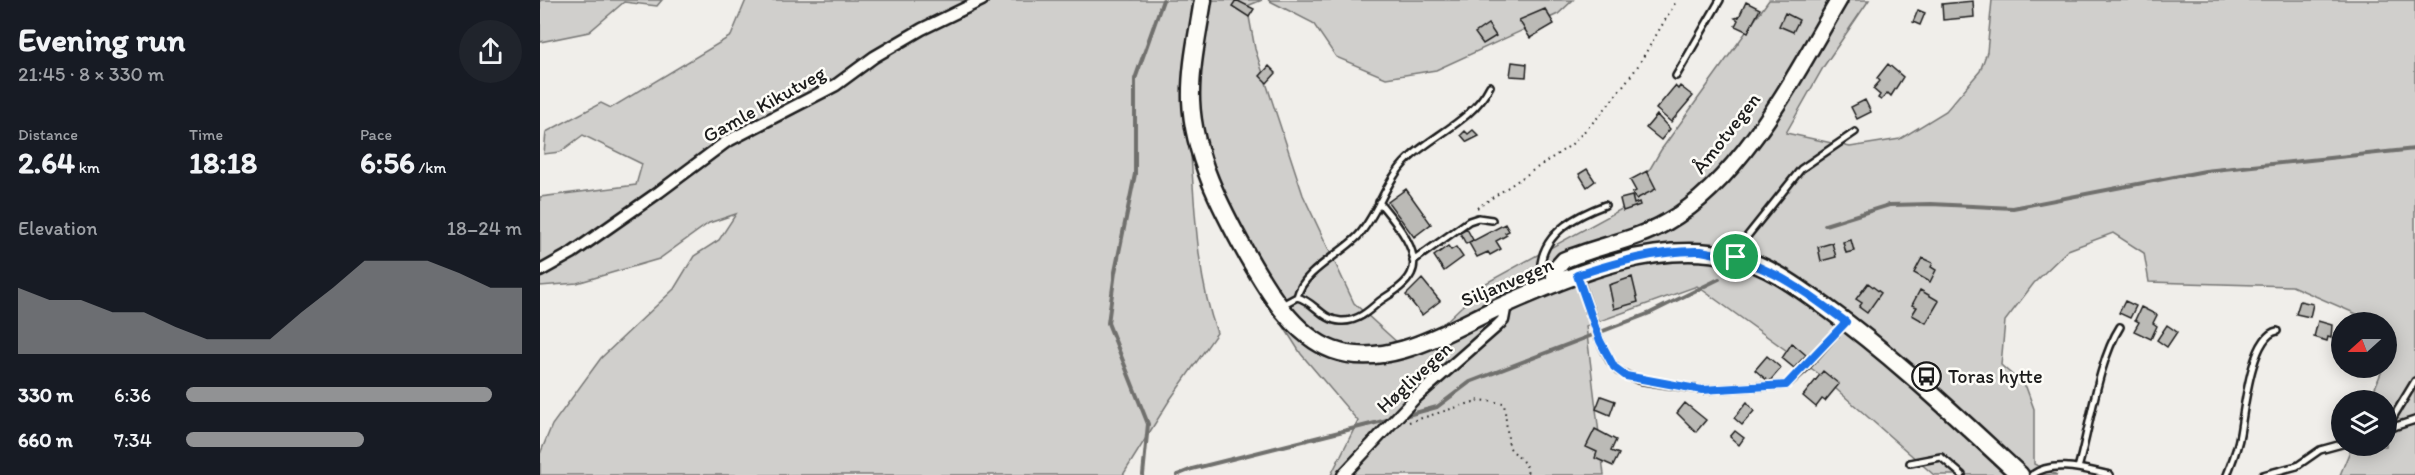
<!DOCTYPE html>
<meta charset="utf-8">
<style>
:root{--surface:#171b24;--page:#20242c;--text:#f1f3f6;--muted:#9ea1a6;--accent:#919294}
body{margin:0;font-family:Itim,sans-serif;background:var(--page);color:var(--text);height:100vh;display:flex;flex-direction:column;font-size:22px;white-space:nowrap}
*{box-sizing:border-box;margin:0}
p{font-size:20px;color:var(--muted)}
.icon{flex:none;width:33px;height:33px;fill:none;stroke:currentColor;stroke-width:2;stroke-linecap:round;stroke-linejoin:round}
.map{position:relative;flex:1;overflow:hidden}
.panel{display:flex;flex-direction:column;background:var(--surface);width:540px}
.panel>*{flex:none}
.needle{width:39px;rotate:249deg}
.buttons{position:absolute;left:1791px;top:312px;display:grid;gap:12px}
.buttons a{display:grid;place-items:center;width:66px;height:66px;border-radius:50%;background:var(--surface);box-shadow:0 3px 15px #0003;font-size:30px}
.pin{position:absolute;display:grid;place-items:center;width:51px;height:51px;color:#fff;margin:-26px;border:3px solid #fff;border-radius:50%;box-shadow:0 2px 6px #0007}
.round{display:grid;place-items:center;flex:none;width:63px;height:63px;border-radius:32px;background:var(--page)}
.head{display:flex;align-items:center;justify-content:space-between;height:102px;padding:0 18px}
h1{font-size:33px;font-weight:700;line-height:45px}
.figures{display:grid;grid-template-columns:repeat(3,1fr);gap:9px;height:102px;padding:6px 18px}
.figures div{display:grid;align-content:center}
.figures b{font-size:30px;font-weight:700}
.figures small{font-size:16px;font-weight:400}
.figures p{font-size:16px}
.chart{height:168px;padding:12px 18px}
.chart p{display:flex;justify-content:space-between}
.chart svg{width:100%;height:108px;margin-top:6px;fill:var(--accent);opacity:.7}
ul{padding:0 18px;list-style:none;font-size:20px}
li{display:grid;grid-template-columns:96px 72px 1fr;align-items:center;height:45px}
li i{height:15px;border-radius:8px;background:var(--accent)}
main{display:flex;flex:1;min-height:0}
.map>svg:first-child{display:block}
.green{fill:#d0cfcc;stroke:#767674;stroke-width:1.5}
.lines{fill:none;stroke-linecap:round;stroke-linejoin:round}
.stream{stroke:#706f6d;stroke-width:4}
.building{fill:#bbbab6;stroke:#1c1c1c;stroke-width:1.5}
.service-casing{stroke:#1c1c1c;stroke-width:10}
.minor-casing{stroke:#1c1c1c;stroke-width:15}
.secondary-casing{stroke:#1c1c1c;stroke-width:20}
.primary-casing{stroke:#1c1c1c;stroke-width:21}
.path{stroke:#1c1c1c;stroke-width:2;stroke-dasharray:1.5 4.5;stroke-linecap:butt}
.service{stroke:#fdfcf7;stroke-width:5}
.minor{stroke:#fdfcf7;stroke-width:10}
.secondary{stroke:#fdfcf7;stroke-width:15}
.primary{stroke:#fdfcf7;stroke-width:16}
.route-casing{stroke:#fff;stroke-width:12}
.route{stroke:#1a73e8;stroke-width:8}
.labels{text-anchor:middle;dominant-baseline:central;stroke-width:5;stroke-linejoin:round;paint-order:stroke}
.street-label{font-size:20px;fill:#1c1c1c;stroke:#fdfcf7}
.poi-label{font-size:20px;fill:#1c1c1c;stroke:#fdfcf7;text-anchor:start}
</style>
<main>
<section class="panel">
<div class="head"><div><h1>Evening run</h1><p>21:45 · 8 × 330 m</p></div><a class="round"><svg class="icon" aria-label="share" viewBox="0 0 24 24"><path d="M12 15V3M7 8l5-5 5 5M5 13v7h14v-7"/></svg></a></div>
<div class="figures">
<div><p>Distance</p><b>2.64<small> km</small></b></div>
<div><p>Time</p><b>18:18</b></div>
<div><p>Pace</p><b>6:56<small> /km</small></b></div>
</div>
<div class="chart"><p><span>Elevation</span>18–24 m</p>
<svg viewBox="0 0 160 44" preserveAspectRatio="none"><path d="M0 44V17L10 22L20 22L30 27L40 27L50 33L60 38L70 38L80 38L90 27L100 17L110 6L120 6L130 6L140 11L150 17L160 17V44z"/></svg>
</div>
<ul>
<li><b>330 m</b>6:36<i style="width:91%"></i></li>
<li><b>660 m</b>7:34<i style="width:53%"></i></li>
</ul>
</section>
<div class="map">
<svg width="1875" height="475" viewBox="0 0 1875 475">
<rect width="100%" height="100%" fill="#f0eeea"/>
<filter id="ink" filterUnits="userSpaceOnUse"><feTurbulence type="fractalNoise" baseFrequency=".0167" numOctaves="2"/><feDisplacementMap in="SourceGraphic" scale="12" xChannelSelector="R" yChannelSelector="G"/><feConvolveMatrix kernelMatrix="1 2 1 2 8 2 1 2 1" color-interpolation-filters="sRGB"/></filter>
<g filter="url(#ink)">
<path class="green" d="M0,0H122L117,6L84,2L49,32L0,42Z
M206,0H722L707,6L715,49L763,195L814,303L871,355L946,283L1089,205L1121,150L1229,0H1329L1284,66L1246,133L1310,147L1360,139L1406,111L1440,71L1447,52L1452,0H1875V475H1800L1812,446H1846V400H1830L1843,368H1846V322H1835L1752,286L1609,282L1604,253L1573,233L1528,250L1494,283L1465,321L1461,365L1486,387L1494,409V464L1517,475H1394L1279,374L1157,286L1046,326L1064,475H791L818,421L761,354L720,289L649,129C655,196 654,269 677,333L629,401L583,475H0V454L12,425L61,358L134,289L154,256L179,240L196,214L169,223L119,259L37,283L0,286V197L96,185L102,164L43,135L20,152L4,154L6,132L61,103L71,108L191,36Z
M728,0H1033L1018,14L896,70L846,78L796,57L773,23Z"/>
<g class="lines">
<path class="stream" d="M1285,225L1349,205L1391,204L1473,208L1665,171L1875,149
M864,416L897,407L930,382L1110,313L1179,279
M603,475L608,424L568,323L575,272L595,174V79L623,0
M637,475L652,469L851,419"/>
</g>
<path class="building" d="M696,0L714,9L709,17L692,6Z
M1433,1L1434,17L1403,20L1402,4Z
M1206,2L1220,9L1208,32L1195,26L1198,20L1195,18L1199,17Z
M1005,9L1014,24L990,38L979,20Z
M1378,10L1385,13L1380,25L1373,22Z
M1245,13L1259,20L1253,32L1239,26Z
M948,24L956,36L943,44L935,33Z
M972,62L987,64L986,77L970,76Z
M1348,64L1363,77L1351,96L1348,93L1341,100L1338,98L1340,95L1333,89L1340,81L1337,78Z
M729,66L736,73L727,83L720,76Z
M1135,86L1138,89L1140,86L1153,96L1131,122L1116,109Z
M1325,100L1331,112L1317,119L1311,107Z
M1117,115L1130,129L1121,140L1106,128Z
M933,130L939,136L927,142L921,135L925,131L928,134Z
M1047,169L1055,181L1047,187L1039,174Z
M1107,171L1116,189L1096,199L1092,193L1096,191L1090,180Z
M866,189L891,224L874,237L848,202Z
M1092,196L1094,204L1099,202L1100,205L1083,211L1080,199Z
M965,224L969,231L965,233L967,235L956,241L961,249L950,255L948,252L937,257L929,243Z
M927,229L933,240L926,244L920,233Z
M1311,240L1314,251L1306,253L1303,242Z
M1292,243L1296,257L1281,261L1278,247Z
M908,246L911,250L916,247L923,257L904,271L894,256Z
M1382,258L1393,263L1391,267L1396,270L1390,282L1374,273Z
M1092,277L1098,302L1074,309L1069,285Z
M882,279L900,301L882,315L866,295Z
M1328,283L1341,293L1327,313L1319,307L1322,303L1316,299Z
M1380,290L1399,301L1386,323L1372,315L1377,307L1372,305Z
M1585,301L1596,306L1590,318L1579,313Z
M1760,301L1773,304L1770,317L1756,314Z
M1601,307L1617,315L1613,323L1617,326L1611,339L1594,331L1599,322L1595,320Z
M1778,321L1792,325L1791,338L1788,337L1787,341L1774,337Z
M1627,325L1637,332L1627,347L1617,340Z
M1252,343L1266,355L1254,368L1242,358Z
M1227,356L1241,368L1229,382L1215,370Z
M1283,371L1299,384L1285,401L1282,399L1276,407L1263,396Z
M1061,396L1075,401L1070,415L1056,409Z
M1207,402L1214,411L1202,425L1194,418Z
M1145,403L1166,420L1156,432L1137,413Z
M1055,429L1076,440L1071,451L1079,454L1073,466L1055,458L1057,452L1046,447Z
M1195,431L1204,438L1199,445L1190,437Z"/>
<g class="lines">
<defs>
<path id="service" d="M1136,76L1180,0
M1197,256L1205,239L1261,169L1315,132
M873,261L929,221L938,218L952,220
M1013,270L1003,268L1001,263C1006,231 1038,215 1065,205
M1039,278L1060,341L1070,361L1078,371L1098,380L1162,390L1246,385L1264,369L1305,323
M757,297C763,271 800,255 818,236C839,213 845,181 868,159C895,134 933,120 950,86
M742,305L757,297C774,301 782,320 801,321C817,322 829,311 840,301C850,294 865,286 871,274C883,252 852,218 839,202
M1846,429L1875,381
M1847,429L1875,420
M1370,463L1401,457L1422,475
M1538,468C1550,427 1558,361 1580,327
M1492,475C1513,459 1547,470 1570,475
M1687,475C1692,462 1698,448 1700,434C1704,412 1711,336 1737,331
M1723,475L1757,466L1780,450L1802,444"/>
<path id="minor" d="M0,271L32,253L119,192L186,142L296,85L334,57L382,29L442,0
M803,475L875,398L957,326L963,320L966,304"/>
<path id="secondary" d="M1014,284L1015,270L1024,260C1058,246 1096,240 1127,222C1202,180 1257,72 1299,0"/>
<path id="primary" d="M663,0C658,33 650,67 651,100C653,155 681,208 707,255C727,290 753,335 793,350C851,371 915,326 966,304C1038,273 1115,239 1194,257C1229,265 1259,288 1287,308C1356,358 1417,417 1480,475"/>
</defs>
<use href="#service" class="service-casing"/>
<use href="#minor" class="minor-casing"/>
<use href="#secondary" class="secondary-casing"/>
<use href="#primary" class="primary-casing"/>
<path class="path" d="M937,208L1031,145L1061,114L1096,69L1137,0
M869,422L940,400L964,403L969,447L986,465L988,475"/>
<use href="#service" class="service"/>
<use href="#minor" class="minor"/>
<use href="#secondary" class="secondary"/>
<use href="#primary" class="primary"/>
</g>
</g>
<g class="lines" filter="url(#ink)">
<defs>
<path id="route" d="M1161,251C1227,262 1254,284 1306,322L1246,385L1162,390L1086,376L1074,367L1060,341L1037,275C1078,262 1117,250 1161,251Z"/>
</defs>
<use href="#route" class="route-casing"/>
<use href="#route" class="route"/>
</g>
<defs>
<symbol id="bus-ring" viewBox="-11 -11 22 22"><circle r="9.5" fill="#fdfcf7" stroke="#1c1c1c" stroke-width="1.5"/><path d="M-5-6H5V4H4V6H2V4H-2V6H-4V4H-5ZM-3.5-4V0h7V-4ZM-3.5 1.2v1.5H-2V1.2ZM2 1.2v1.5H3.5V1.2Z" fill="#1c1c1c"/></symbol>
</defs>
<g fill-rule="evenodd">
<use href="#bus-ring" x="1370" y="360" width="33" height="33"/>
</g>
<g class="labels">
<g class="street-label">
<text transform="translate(224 104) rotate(-29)">Gamle Kikutveg</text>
<text transform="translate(1186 133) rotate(-52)">Åmotvegen</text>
<text transform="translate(967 282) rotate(-23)">Siljanvegen</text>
<text transform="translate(874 377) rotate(-43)">Høglivegen</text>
</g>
<g class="poi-label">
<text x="1408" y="376">Toras hytte</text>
</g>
</g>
</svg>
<div class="buttons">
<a><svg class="needle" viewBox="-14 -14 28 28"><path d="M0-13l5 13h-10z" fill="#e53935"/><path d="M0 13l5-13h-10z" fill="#9ea1a6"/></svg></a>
<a><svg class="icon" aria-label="layers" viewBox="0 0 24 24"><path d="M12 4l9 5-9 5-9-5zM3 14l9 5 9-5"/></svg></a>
</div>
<div class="pin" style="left:1196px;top:257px;background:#1e9e55"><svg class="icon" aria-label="arrive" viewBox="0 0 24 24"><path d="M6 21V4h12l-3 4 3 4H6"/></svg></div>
</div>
</main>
